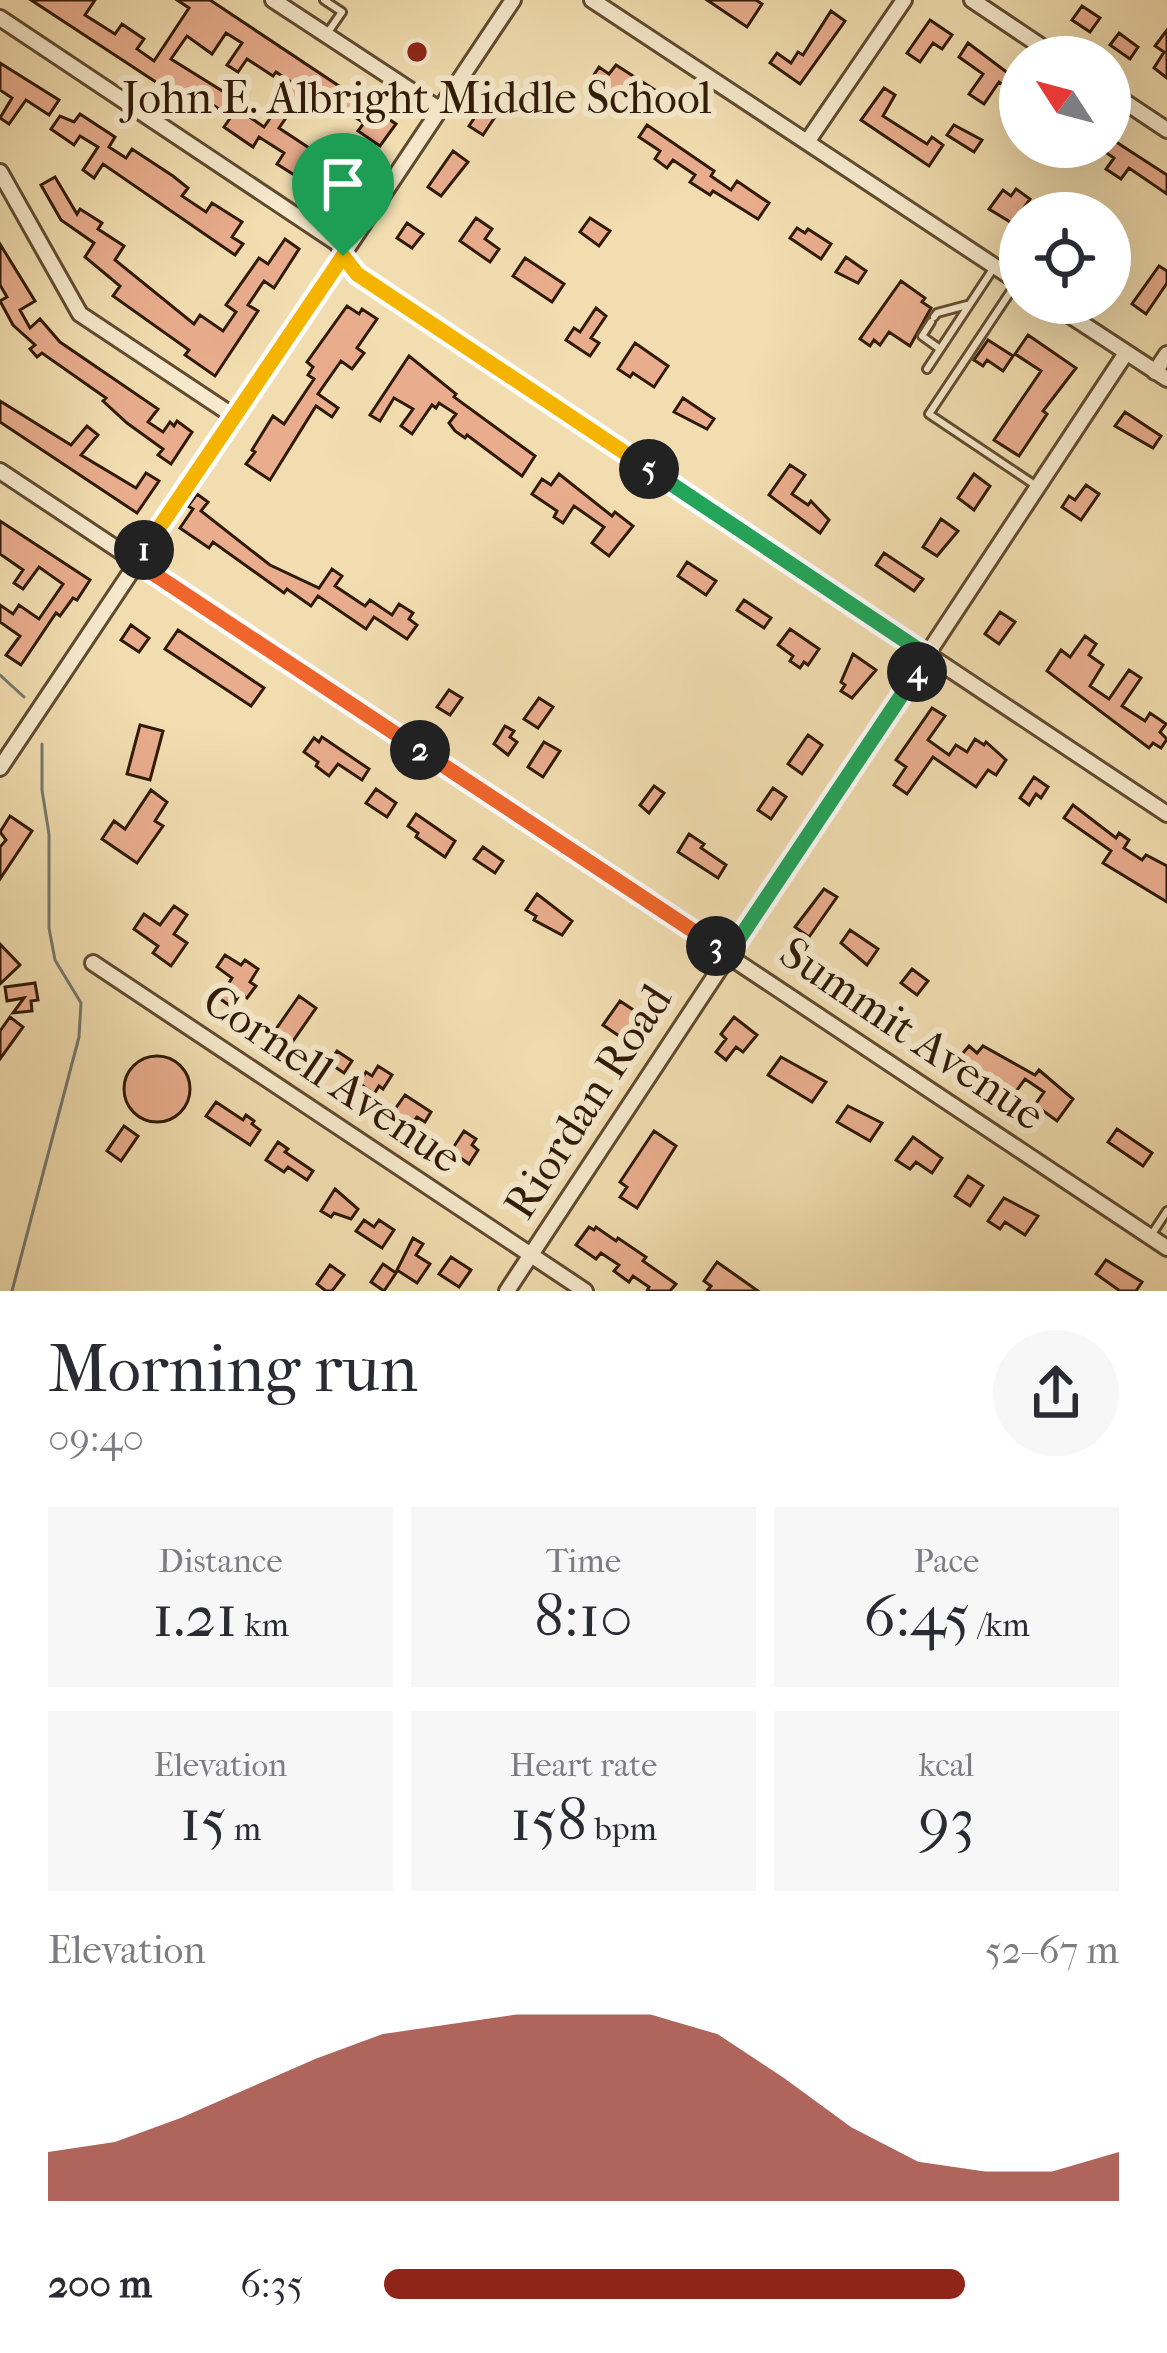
<!DOCTYPE html>
<meta charset="utf-8">
<style>
:root{--surface:#fff;--page:#f7f7f7;--text:#2b2b33;--muted:#7c7c81;--accent:#8f2418}
body{margin:0;font-family:"IM FELL French Canon",serif;background:var(--page);color:var(--text);height:100vh;display:flex;flex-direction:column;font-size:45px;white-space:nowrap}
*{box-sizing:border-box;margin:0}
p{font-size:39px;color:var(--muted)}
.icon{flex:none;width:66px;height:66px;fill:none;stroke:currentColor;stroke-width:2;stroke-linecap:round;stroke-linejoin:round}
.map{position:relative;height:1291px;overflow:hidden}
.drawer{display:flex;flex-direction:column;background:var(--surface);flex:1}
.drawer>*{flex:none}
.needle{width:78px;rotate:306deg}
.tools{position:absolute;left:999px;top:36px;display:grid;gap:24px}
.tools a{display:grid;place-items:center;width:132px;height:132px;border-radius:50%;background:var(--surface);box-shadow:0 12px 48px #0002;font-size:60px}
.pin{position:absolute;display:grid;place-items:center;width:102px;height:102px;color:#fff;margin:-123px -51px;border-radius:50% 50% 50% 0;rotate:-45deg;box-shadow:0 0 12px #0007}
.pin .icon{rotate:45deg}
.km{position:absolute;width:60px;height:60px;margin:-30px;border-radius:50%;background:#222;color:#fff;font-size:33px;line-height:60px;text-align:center}
.round{display:grid;place-items:center;flex:none;width:126px;height:126px;border-radius:63px;background:var(--page)}
.summary{display:flex;align-items:center;justify-content:space-between;height:204px;padding:0 48px}
h1{font-size:66px;font-weight:600;line-height:90px}
.metrics{display:grid;grid-template-columns:repeat(3,1fr);gap:18px;height:204px;padding:12px 48px}
.metrics div{display:grid;align-content:center;border-radius:0px;background:var(--page);text-align:center}
.metrics b{font-size:60px;font-weight:600}
.metrics small{font-size:33px;font-weight:400}
.metrics p{font-size:33px}
.chart{height:336px;padding:24px 48px}
.chart p{display:flex;justify-content:space-between}
.chart svg{width:100%;height:216px;margin-top:12px;fill:var(--accent);opacity:.7}
ul{padding:0 48px;list-style:none;font-size:39px}
li{display:grid;grid-template-columns:192px 144px 1fr;align-items:center;height:90px}
li i{height:30px;border-radius:15px;background:var(--accent)}
.map>svg:first-child{display:block}
.lines{fill:none;stroke-linecap:round;stroke-linejoin:round}
.stream{stroke:#737970;stroke-width:3}
.building{fill:#e9ad8e;stroke:#301a06;stroke-width:3;fill-rule:evenodd}
.service-casing{stroke:#604b30;stroke-width:12}
.minor-casing{stroke:#604b30;stroke-width:20}
.service{stroke:#f6e9cc;stroke-width:6}
.minor{stroke:#f6e9cc;stroke-width:14}
.split-1-casing{stroke:#fff;stroke-width:24}
.split-2-casing{stroke:#fff;stroke-width:24}
.split-3-casing{stroke:#fff;stroke-width:24}
.split-4-casing{stroke:#fff;stroke-width:24}
.split-5-casing{stroke:#fff;stroke-width:24}
.split-6-casing{stroke:#fff;stroke-width:24}
.split-1{stroke:#f5b400;stroke-width:15}
.split-2{stroke:#f0652b;stroke-width:15}
.split-3{stroke:#f0652b;stroke-width:15}
.split-4{stroke:#22a559;stroke-width:15}
.split-5{stroke:#22a559;stroke-width:15}
.split-6{stroke:#f5b400;stroke-width:15}
.poi-dot{fill:#8f2418;stroke:#f6e9cc;stroke-width:4.5}
.labels{text-anchor:middle;dominant-baseline:central;stroke-width:12;stroke-linejoin:round;paint-order:stroke}
.poi-label{font-size:45px;fill:#301a06;stroke:#f6e9cc}
.street-label{font-size:45px;fill:#301a06;stroke:#f6e9cc}
</style>
<div class="map">
<svg width="1167" height="1291" viewBox="0 0 1167 1291">
<rect width="100%" height="100%" fill="#f1ddb0"/>
<filter id="stains"><feTurbulence type="fractalNoise" baseFrequency=".00167" numOctaves="4"/><feColorMatrix values="0 0 0 0 .2 0 0 0 0 .09 0 0 0 0 .02 0 0 0 .5 -.17"/></filter>
<radialGradient id="worn" r=".72"><stop offset=".6" stop-color="#630" stop-opacity="0"/><stop offset="1" stop-color="#630" stop-opacity=".3"/></radialGradient>
<g class="lines">
<path class="stream" d="M0,675L24,697
M12,1291L79,1037L81,1003L55,960L49,928V834L42,790V744"/>
</g>
<path class="building" d="M31,0H95L85,15L115,34L122,24L144,39L137,49L154,61L189,8L177,0H210L396,124L380,146L358,131L364,123L333,103L326,113L301,96L279,128L347,173L353,164L364,171L341,206L326,196L336,182L317,169L307,183L277,164L284,153L259,137L253,147L224,127L231,117L207,101L200,111ZM226,33L242,43L227,65L238,72L247,59L273,76L276,72L294,84L264,127L248,116L253,110L171,59L187,36L212,54Z
M707,0H756L762,4L747,27Z
M1082,6L1100,18L1090,32L1072,20Z
M831,11L845,21L800,84L770,63L777,53L791,63L798,52L803,55Z
M930,20L952,35L942,49L933,43L920,62L907,53Z
M1167,30V78L1154,68L1164,52L1155,46Z
M1119,33L1138,47L1130,59L1110,45Z
M968,43L1020,82V97L999,82L984,104L969,94L983,74L959,57Z
M0,63L59,100L49,115L26,100L9,124L0,118L12,98L0,90Z
M616,65L658,92L646,109L615,88L610,95L590,81L599,67L609,74Z
M884,88L895,95L883,116L927,144L932,137L943,145L929,166L861,120Z
M485,102L499,111L483,135L469,126Z
M80,114L115,137L109,147L126,158L132,149L173,176L188,188L182,196L206,212L212,203L242,222L232,237L243,244L235,255L103,164L94,178L83,170L98,147L80,136L74,145L51,129L60,116L74,122Z
M647,125L714,171L711,176L731,190L737,181L769,203L758,219L713,191L710,195L690,182L695,175L673,160L667,168L655,159L660,151L639,137Z
M954,125L982,140L974,152L947,135Z
M1110,138L1167,175V194L1129,168L1121,179L1106,169L1114,158L1098,147H1110Z
M453,151L468,162L441,196L428,187Z
M55,177L77,214L80,209L102,223L98,229L124,246L115,260L194,324L200,315L223,331L236,312L226,305L259,258L268,264L285,239L299,249L274,288L264,281L248,305L258,311L215,376L185,355L189,350L113,296L120,286L85,257L94,243L61,220L41,185Z
M1016,189L1030,199L1020,213V228L989,209L1003,190L1011,196Z
M476,218L492,229L485,239L499,249L490,262L460,241Z
M590,218L610,231L599,246L580,232Z
M407,223L423,234L412,248L397,238Z
M797,228L805,233L808,229L831,244L821,259L790,238Z
M0,244L35,301L20,310L30,328L40,319L60,342L158,409L148,422L163,432L170,422L174,426L177,421L192,432L171,464L158,455L163,449L127,423L103,401L106,398L42,353L37,357L30,349L35,345L13,325L0,301L7,297L0,285Z
M846,257L866,271L858,283L836,272Z
M525,258L564,284L552,302L513,276Z
M1159,266L1167,271V283L1146,314L1132,304Z
M901,281L925,298L922,302L931,308L910,346L889,332L880,345L874,340L870,346L860,339Z
M347,306L359,314L362,309L377,319L357,348L364,353L352,369L341,361L318,394L338,408L332,417L316,406L270,480L246,464L255,452L252,450L273,416L284,424L314,379L308,375L313,367L307,362Z
M596,308L606,316L591,338L599,343L590,356L566,340L574,328L580,332Z
M1028,335L1076,368L1043,411L1047,414L1019,456L994,440L1041,371L1015,354Z
M988,340L1013,356L1003,371L987,360L983,366L974,360Z
M635,343L668,366L654,387L633,373L630,377L618,369Z
M409,356L456,394L454,397L535,456L522,476L467,435L465,438L455,431L449,423L456,414L439,403L436,408L432,405L412,434L401,426L413,409L394,398L380,421L370,415Z
M683,398L714,419L707,429L674,412Z
M0,401L71,445L87,426L98,435L81,455L136,488L146,473L159,481L137,513L0,422Z
M1125,412L1161,436L1153,448L1115,426Z
M790,465L805,475L792,494L808,505L811,501L829,520L820,533L769,495Z
M559,474L612,516L615,512L633,526L609,556L592,543L604,527L574,506L563,523L554,517L557,511L532,494L542,479L551,485Z
M974,474L990,486L974,510L958,498Z
M1086,485L1099,494L1081,520L1062,507L1069,496L1075,500Z
M197,494L208,502L201,511L270,565L319,588L332,569L342,576L335,586L365,606L370,600L392,615L399,604L413,613L409,619L417,625L407,639L374,617L366,629L318,596L311,606L287,589L284,593L213,542L209,548L180,528L193,509L188,506Z
M941,519L958,531L937,556L923,547Z
M0,521L90,580L77,600L73,598L60,616L56,613L21,665L6,655L20,636L0,622V605L13,614L19,605L39,619L63,584L39,567L23,589L14,583L23,570L0,554Z
M884,553L923,579L914,591L876,565Z
M687,562L716,581L706,595L678,576Z
M744,600L771,618L764,628L737,610Z
M1000,612L1015,622L999,644L985,634Z
M131,625L149,638L139,652L121,640Z
M790,629L819,649L808,665L804,662L800,668L790,661L793,656L778,645Z
M178,630L264,688L251,706L165,649Z
M1085,636L1096,644L1089,655L1103,665L1090,686L1109,699L1129,670L1141,678L1122,706L1145,721L1150,713L1166,724L1160,732L1167,739L1161,748L1153,743L1149,748L1047,671L1061,650L1070,657Z
M853,654L876,670L852,698L841,691L845,685L841,682Z
M449,690L462,698L450,715L437,707Z
M539,698L553,707L538,728L524,719Z
M932,708L945,716L928,740L949,755L956,745L967,752L975,739L984,745L986,742L1006,760L996,775L988,770L976,787L933,757L907,794L894,785L906,767L896,760Z
M140,725L163,731L150,780L127,774Z
M505,726L514,731L510,737L517,742L508,755L494,744Z
M808,735L822,745L802,774L788,764Z
M322,737L369,769L362,780L338,764L329,776L316,766L318,762L304,752L314,738L319,742Z
M544,742L560,751L543,777L528,767Z
M1034,777L1048,787L1041,798L1036,794L1029,805L1020,798Z
M654,786L664,793L649,813L640,805Z
M773,788L786,797L771,819L758,810Z
M376,789L396,803L387,817L366,803Z
M151,790L167,802L155,821L163,826L137,863L102,839L114,821L125,829Z
M1073,805L1116,838L1119,833L1129,840L1124,848L1142,860L1146,855L1167,866V902L1103,863L1111,851L1064,818Z
M416,814L455,841L445,857L416,837L418,833L408,826Z
M10,816L32,831L0,879V847L6,840L0,832Z
M689,834L704,844L701,848L726,865L718,878L678,852Z
M483,847L503,861L495,873L474,859Z
M824,889L837,897L809,937L795,927Z
M537,894L572,921L562,935L534,920L536,916L526,910Z
M174,906L187,915L174,934L187,943L171,966L153,953L158,946L134,929L144,914L160,925Z
M850,930L878,949L867,965L841,943Z
M0,944L20,965L0,984Z
M225,955L241,965L245,960L258,969L250,982L256,986L247,998L242,995L233,1008L219,998L232,978L217,967Z
M912,969L928,981L917,995L901,983Z
M35,983L38,1000L31,1001L32,1011L13,1013L24,998L7,1001L5,987Z
M299,996L316,1008L291,1044L274,1032Z
M620,1001L650,1021L642,1033L636,1029L628,1042L603,1025Z
M10,1017L23,1027L0,1059V1031Z
M734,1017L757,1035L743,1052L736,1047L726,1060L716,1052L726,1039L721,1034Z
M969,1046L977,1053L983,1046L1035,1075L1039,1070L1073,1099L1057,1121L1035,1105L1044,1092L1025,1079L1012,1097L981,1076L979,1079L957,1060Z
M337,1051L352,1061L344,1073L329,1063Z
M124 1089a33 33 0 1 1 66 0a33 33 0 1 1-66 0Z
M781,1057L826,1082L812,1102L768,1075Z
M378,1066L392,1075L383,1089L379,1086L374,1094L359,1083L366,1072L372,1076Z
M405,1095L431,1112L425,1122L417,1117L411,1125L393,1112Z
M216,1102L243,1120L246,1115L254,1121L252,1124L260,1130L250,1145L206,1116Z
M848,1106L882,1123L870,1141L837,1122Z
M124,1126L138,1136L121,1161L107,1151Z
M1117,1129L1152,1153L1143,1166L1108,1142Z
M464,1131L476,1139L472,1145L478,1150L469,1164L451,1151Z
M654,1131L676,1146L637,1208L620,1197L627,1187L620,1182Z
M913,1137L942,1158L932,1173L916,1162L910,1169L896,1160Z
M278,1142L288,1149L285,1152L313,1171L307,1180L288,1167L284,1172L266,1160Z
M968,1176L983,1186L970,1206L955,1196Z
M335,1189L358,1209L351,1219L334,1213L331,1217L321,1211Z
M1004,1198L1038,1216L1025,1235L1005,1222L1000,1229L988,1221Z
M364,1220L374,1227L379,1220L394,1230L382,1248L356,1231Z
M589,1227L594,1230L596,1227L616,1241L618,1238L646,1257L643,1261L676,1284L670,1291H647L649,1287L633,1276L629,1282L614,1271L619,1265L601,1253L596,1259L576,1245Z
M413,1238L423,1244L416,1255L430,1264L417,1283L397,1270Z
M451,1257L471,1270L459,1287L439,1274Z
M1106,1260L1142,1282L1136,1291H1120L1096,1274Z
M717,1262L758,1291H707L711,1286L704,1281Z
M383,1264L396,1273L384,1291L371,1282Z
M330,1265L344,1275L332,1291H326L317,1284Z"/>
<g class="lines">
<defs>
<path id="service" d="M324,0L342,12L326,35
M1017,282L929,414L1035,485
M934,317L937,313L967,305
M931,322L922,336L940,349
M927,369L993,269
M1150,1237L1167,1211"/>
<path id="minor" d="M273,0L439,109
M592,0L1020,283
M972,0L1057,57
M0,18L337,243L357,274L1167,814
M1110,92L1167,130
M807,142L904,0
M0,172L80,314L235,417
M1051,303L1167,379
M1155,372L1167,354
M0,471L1167,1248
M0,768L513,0
M93,963L585,1291
M507,1291L1126,353"/>
</defs>
<use href="#service" class="service-casing"/>
<use href="#minor" class="minor-casing"/>
<use href="#service" class="service"/>
<use href="#minor" class="minor"/>
</g>
<g class="lines">
<defs>
<path id="split-1" d="M144,550L343,256"/>
<path id="split-2" d="M144,550L136,562L420,750"/>
<path id="split-3" d="M420,750L716,946"/>
<path id="split-4" d="M716,946L729,954L917,672"/>
<path id="split-5" d="M649,469L928,656L917,672"/>
<path id="split-6" d="M343,256L357,274L649,469"/>
</defs>
<use href="#split-1" class="split-1-casing"/>
<use href="#split-2" class="split-2-casing"/>
<use href="#split-3" class="split-3-casing"/>
<use href="#split-4" class="split-4-casing"/>
<use href="#split-5" class="split-5-casing"/>
<use href="#split-6" class="split-6-casing"/>
<use href="#split-1" class="split-1"/>
<use href="#split-2" class="split-2"/>
<use href="#split-3" class="split-3"/>
<use href="#split-4" class="split-4"/>
<use href="#split-5" class="split-5"/>
<use href="#split-6" class="split-6"/>
</g>
<circle class="poi-dot" cx="417" cy="52" r="12"/>
<g class="labels">
<g class="poi-label">
<text x="417" y="98">John E. Albright Middle School</text>
</g>
<g class="street-label">
<text transform="translate(912 1034) rotate(34)">Summit Avenue</text>
<text transform="translate(332 1079) rotate(34)">Cornell Avenue</text>
<text transform="translate(588 1102) rotate(-57)">Riordan Road</text>
</g>
</g>
<rect width="100%" height="100%" filter="url(#stains)"/>
<rect width="100%" height="100%" fill="url(#worn)"/>
</svg>
<div class="tools">
<a><svg class="needle" viewBox="-14 -14 28 28"><path d="M0-13l5 13h-10z" fill="#e53935"/><path d="M0 13l5-13h-10z" fill="#7c7c81"/></svg></a>
<a><svg class="icon" aria-label="locate" viewBox="0 0 24 24"><circle cx="12" cy="12" r="6"/><path d="M12 2v4M12 18v4M2 12h4M18 12h4"/></svg></a>
</div>
<div class="pin" style="left:343px;top:256px;background:#1e9e55"><svg class="icon" aria-label="arrive" viewBox="0 0 24 24"><path d="M6 21V4h12l-3 4 3 4H6"/></svg></div>
<b class="km" style="left:144px;top:550px">1</b>
<b class="km" style="left:420px;top:750px">2</b>
<b class="km" style="left:716px;top:946px">3</b>
<b class="km" style="left:917px;top:672px">4</b>
<b class="km" style="left:649px;top:469px">5</b>
</div>
<section class="drawer">
<div class="summary"><div><h1>Morning run</h1><p>09:40</p></div><a class="round"><svg class="icon" aria-label="share" viewBox="0 0 24 24"><path d="M12 15V3M7 8l5-5 5 5M5 13v7h14v-7"/></svg></a></div>
<div class="metrics">
<div><p>Distance</p><b>1.21<small> km</small></b></div>
<div><p>Time</p><b>8:10</b></div>
<div><p>Pace</p><b>6:45<small> /km</small></b></div>
</div>
<div class="metrics">
<div><p>Elevation</p><b>15<small> m</small></b></div>
<div><p>Heart rate</p><b>158<small> bpm</small></b></div>
<div><p>kcal</p><b>93</b></div>
</div>
<div class="chart"><p><span>Elevation</span>52–67 m</p>
<svg viewBox="0 0 160 44" preserveAspectRatio="none"><path d="M0 44V34L10 32L20 27L30 21L40 15L50 10L60 8L70 6L80 6L90 6L100 10L110 19L120 29L130 36L140 38L150 38L160 34V44z"/></svg>
</div>
<ul>
<li><b>200 m</b>6:35<i style="width:79%"></i></li>
</ul>
</section>
